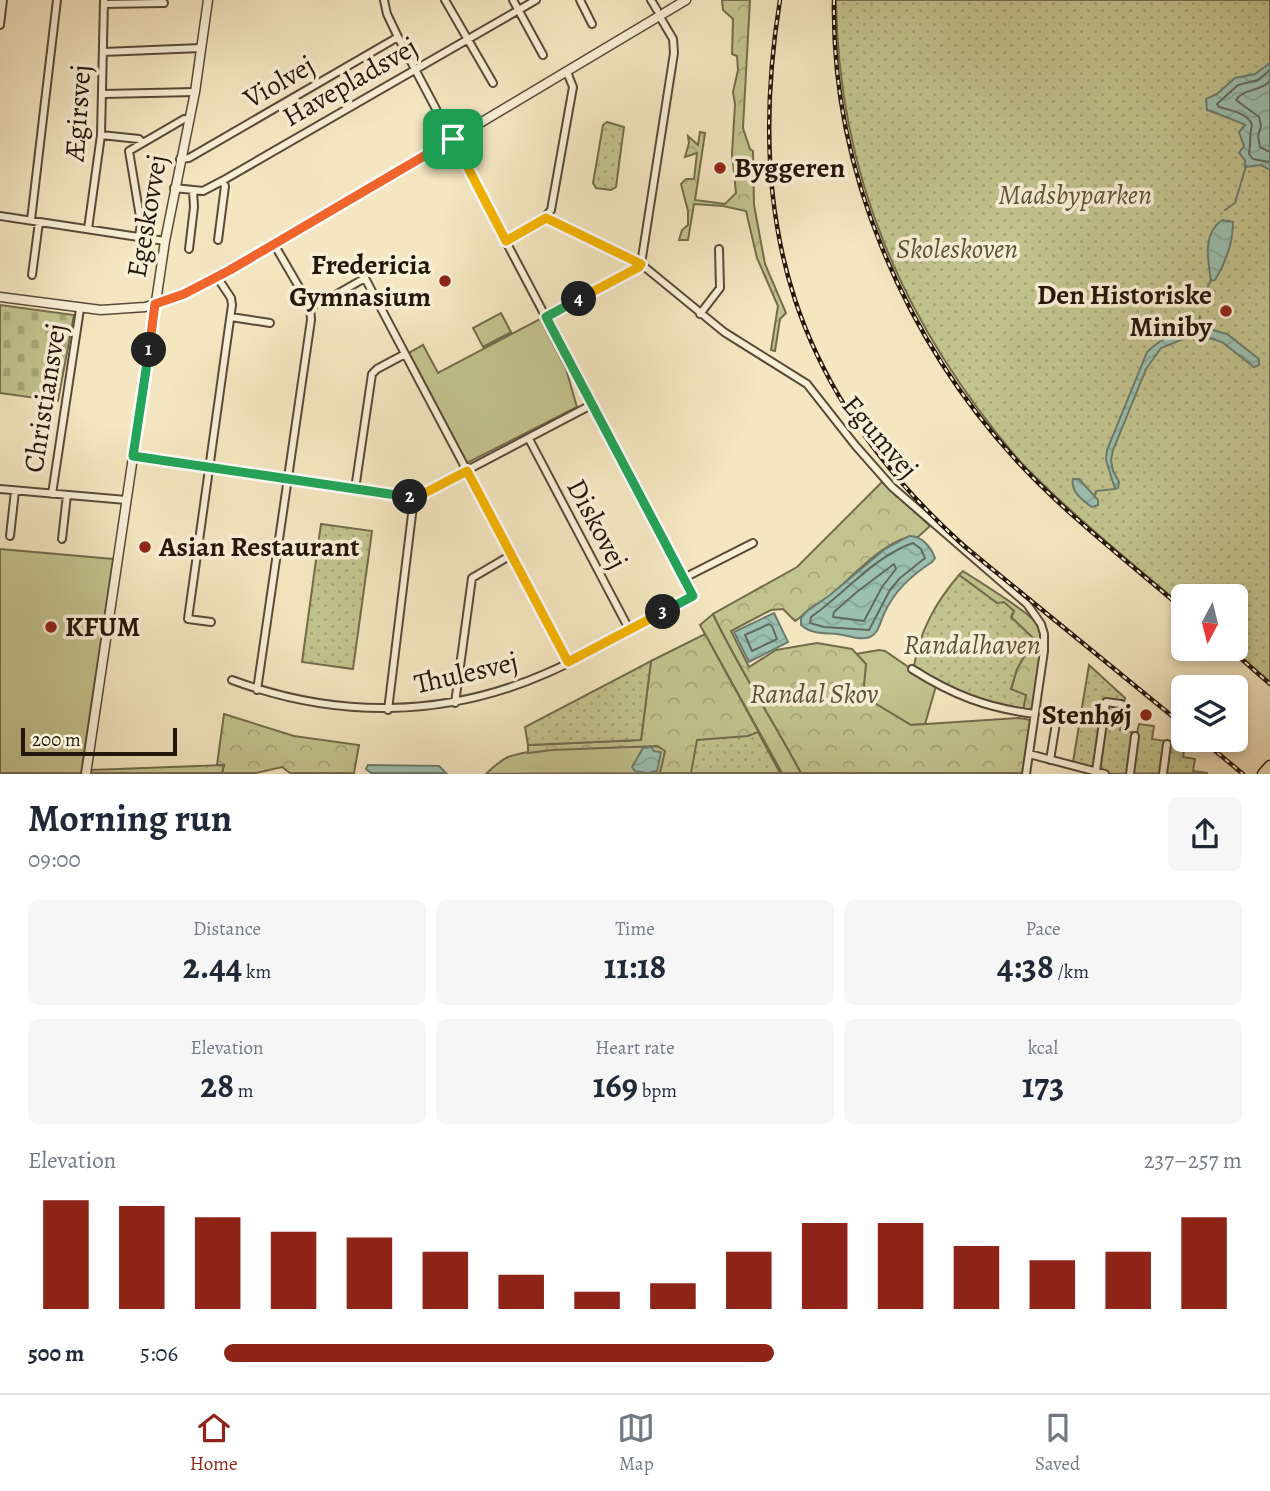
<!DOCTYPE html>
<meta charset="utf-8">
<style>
:root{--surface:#fff;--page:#f6f6f7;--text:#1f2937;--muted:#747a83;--line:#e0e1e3;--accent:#8f2418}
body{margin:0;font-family:Alegreya,serif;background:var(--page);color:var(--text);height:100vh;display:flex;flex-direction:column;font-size:26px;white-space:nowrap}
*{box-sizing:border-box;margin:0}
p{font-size:23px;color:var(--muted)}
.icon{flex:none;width:38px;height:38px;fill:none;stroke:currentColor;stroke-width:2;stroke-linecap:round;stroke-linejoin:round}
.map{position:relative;height:774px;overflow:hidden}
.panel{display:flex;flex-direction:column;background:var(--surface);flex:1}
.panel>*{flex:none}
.needle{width:46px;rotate:187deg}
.controls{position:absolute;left:1171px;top:584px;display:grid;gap:14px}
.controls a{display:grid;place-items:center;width:77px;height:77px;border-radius:10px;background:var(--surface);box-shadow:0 4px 10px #0003;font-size:35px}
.scale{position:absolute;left:21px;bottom:18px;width:156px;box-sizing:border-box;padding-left:7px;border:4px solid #24160b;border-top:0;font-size:19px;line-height:24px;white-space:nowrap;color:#24160b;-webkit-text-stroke:5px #f8efd7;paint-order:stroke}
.pin{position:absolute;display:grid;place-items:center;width:60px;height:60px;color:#fff;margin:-30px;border-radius:14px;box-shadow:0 4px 10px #0006}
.km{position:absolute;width:35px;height:35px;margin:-18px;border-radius:50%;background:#222;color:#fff;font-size:19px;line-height:35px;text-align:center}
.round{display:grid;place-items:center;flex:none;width:74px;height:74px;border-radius:10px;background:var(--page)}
.overview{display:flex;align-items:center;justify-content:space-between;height:119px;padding:0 28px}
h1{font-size:38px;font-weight:600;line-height:52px}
.figures{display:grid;grid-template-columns:repeat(3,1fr);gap:10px;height:119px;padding:7px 28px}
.figures div{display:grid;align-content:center;border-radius:10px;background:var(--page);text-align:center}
.figures b{font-size:35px;font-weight:600}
.figures small{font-size:19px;font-weight:400}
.figures p{font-size:19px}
.chart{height:196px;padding:14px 28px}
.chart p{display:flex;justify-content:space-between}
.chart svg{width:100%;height:126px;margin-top:7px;stroke:var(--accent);stroke-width:6}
ul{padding:0 28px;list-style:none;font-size:23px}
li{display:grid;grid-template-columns:112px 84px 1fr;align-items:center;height:52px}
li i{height:18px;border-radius:9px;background:var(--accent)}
.tab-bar{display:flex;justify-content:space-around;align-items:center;height:98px;border-top:2px solid var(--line);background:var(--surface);font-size:19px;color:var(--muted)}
.tab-bar a{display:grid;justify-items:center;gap:4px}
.tab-bar .current{color:var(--accent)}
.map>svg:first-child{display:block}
.grass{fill:#c2c38e;stroke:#736c4c;stroke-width:2}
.forest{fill:url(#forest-crowns);stroke:#736c4c;stroke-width:2}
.cemetery{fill:url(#cemetery-stones);stroke:#736c4c;stroke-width:2}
.park{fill:url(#park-dots);stroke:#736c4c;stroke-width:2}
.water{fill:url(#water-waves);stroke:#6c7c6e;stroke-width:2}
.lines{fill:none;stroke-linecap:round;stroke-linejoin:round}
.shore{stroke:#606b5e;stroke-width:2}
.stream{stroke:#6c7c6e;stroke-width:2}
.minor-casing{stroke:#584a38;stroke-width:10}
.tertiary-casing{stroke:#584a38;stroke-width:11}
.primary-casing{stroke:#24160b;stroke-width:13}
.minor{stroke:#f8efd7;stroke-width:6}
.tertiary{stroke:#f8efd7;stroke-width:8}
.primary{stroke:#f4e6c1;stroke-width:10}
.rail-casing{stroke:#24160b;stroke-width:4.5}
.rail{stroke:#f8efd7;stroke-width:2;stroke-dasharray:5;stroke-linecap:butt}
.split-1-casing{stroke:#fff;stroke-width:14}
.split-2-casing{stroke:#fff;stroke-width:14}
.split-3-casing{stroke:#fff;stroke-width:14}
.split-4-casing{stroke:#fff;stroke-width:14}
.split-5-casing{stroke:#fff;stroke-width:14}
.split-1{stroke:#f0652b;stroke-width:9}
.split-2{stroke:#22a559;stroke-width:9}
.split-3{stroke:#f5b400;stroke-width:9}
.split-4{stroke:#22a559;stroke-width:9}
.split-5{stroke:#f5b400;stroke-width:9}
.poi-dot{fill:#8f2418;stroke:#f8efd7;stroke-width:2.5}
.labels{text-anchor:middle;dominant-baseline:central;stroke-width:7;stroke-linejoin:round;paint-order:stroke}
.street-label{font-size:28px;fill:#24160b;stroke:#f8efd7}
.poi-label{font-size:28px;font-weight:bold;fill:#24160b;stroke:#f8efd7;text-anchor:start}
.park-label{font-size:28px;font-style:italic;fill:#5b5339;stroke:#f8efd7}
</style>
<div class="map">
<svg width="1270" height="774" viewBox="0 0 1270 774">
<defs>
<pattern id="forest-crowns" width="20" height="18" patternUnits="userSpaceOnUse" patternTransform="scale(1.75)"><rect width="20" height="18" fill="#c2c38e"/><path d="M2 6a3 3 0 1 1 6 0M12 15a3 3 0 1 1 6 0" fill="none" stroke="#a7a779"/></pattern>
<pattern id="cemetery-stones" width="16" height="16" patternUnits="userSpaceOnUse" patternTransform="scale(1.75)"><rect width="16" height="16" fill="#c2c38e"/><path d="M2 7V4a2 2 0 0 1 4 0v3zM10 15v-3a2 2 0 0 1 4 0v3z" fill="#a7a779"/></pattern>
<pattern id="park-dots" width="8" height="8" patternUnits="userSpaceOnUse" patternTransform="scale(1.75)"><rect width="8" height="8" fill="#c2c38e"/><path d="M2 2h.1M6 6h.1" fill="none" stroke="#a7a779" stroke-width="1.8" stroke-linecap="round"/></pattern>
<pattern id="water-waves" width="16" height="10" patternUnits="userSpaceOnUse" patternTransform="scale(1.75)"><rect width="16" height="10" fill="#9cc0b0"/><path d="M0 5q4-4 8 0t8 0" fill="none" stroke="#86a496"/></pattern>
</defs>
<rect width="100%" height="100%" fill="#f4e6c1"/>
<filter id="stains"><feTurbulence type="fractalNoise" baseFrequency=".00286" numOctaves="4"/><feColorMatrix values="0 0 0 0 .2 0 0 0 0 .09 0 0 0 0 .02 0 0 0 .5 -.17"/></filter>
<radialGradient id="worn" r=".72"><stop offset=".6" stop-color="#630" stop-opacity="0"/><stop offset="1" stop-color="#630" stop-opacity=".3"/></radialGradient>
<path class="grass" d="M501,313L511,332L483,347L473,328Z
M540,319L566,369L577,407L467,463L409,353L423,345L438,373Z
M0,549L113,559L81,773H0Z
M713,614C739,669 773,720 801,773H782L705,634L700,625Z
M879,650L885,651L936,686L925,724L911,725L862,696L866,664L856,654Z
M657,746L666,750L660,773L486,774C493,767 500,761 508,757C542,744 618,748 657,746Z"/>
<path class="forest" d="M722,0H750L743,128L750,149L753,151L754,205L765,264L786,313L780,319L775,351L771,350L778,306L757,258L746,211L723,206L694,204L688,240H679L682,230L688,225V211L681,184L686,179H694L697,153L685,157L689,143L688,136L698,145L700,132L705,133L695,200L725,204L736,193L732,154L735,104L733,92L738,70L737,56L732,54L733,19L723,10Z
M883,481L930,526L918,537C892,532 849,580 830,596C822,601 814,605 807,611C802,615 801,618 795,621L783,609L771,610L731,631L749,667L776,650L817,643L852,649L866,664L863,696L911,725L1019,718L1031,720L1024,773H801C773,720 739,669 713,614L797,567Z
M963,571C976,580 1033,614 1038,625C1048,647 1036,687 1033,711H1023L1011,690L1017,669L1034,639L1011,617L1014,611L1004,603H997L959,575Z
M705,634L781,773H660L665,751L657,746L552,750L528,753V745L641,740L651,661Z
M224,714L294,736L359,745L354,773H290L282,767L256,773H222L224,765H217Z"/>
<path class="cemetery" d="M0,305L74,315L58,401L0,393Z"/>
<path class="park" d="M836,0H1270V682L1232,649H1236V597H1183V607C1139,569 1093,532 1051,492C1040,481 1027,470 1017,458C904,325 838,176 836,0Z
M607,122L624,127L616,187L611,190L596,188L593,183L603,125Z
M321,524L372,531L353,669L302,662Z
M959,575L997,603L1004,602L1014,611L1011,617L1034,639L1017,669L1011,689L1026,695L1023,711C985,707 945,688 914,666C920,630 936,602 959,575Z
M651,661L641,740L528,745L525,727Z
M1089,665L1125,698L1120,730L1137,733L1139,724L1154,726L1152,739L1185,744L1183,757L1195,759L1193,771L1208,773L1092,774L1072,768Z
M758,732L780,773H691L697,740L748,736Z
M224,765L222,773H91V770Z"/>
<path class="water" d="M1270,63V170L1261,165L1245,167V160L1239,153L1244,146L1239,132L1245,125C1232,119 1221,115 1207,110L1206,99L1217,94L1235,78L1255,74Z
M1222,220L1233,222C1233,243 1226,262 1215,280L1211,281C1208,260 1202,234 1222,220Z
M1198,326L1227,334L1259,359V365L1254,367L1222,342L1203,336L1193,335L1161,348L1146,369L1113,450L1111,460L1113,471L1119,482L1118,488L1115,489L1106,460L1107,450L1147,352C1162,338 1178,329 1198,326Z
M1073,479H1079L1098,500V505L1092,507C1083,501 1070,491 1073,479Z
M909,536C921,535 931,547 935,558L932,562C911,576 894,591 884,614C880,622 879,633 870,637C861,641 847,635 837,634C824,633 811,634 801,625V618L806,612L830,595L885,549Z
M774,613L788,642L749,662L734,632Z
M651,747L654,751L661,752L657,771L648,773L635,771L632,767L643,748Z
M368,765L439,766L446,773H371L366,769Z"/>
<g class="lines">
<path class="shore" d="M1270,70L1258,80L1238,85L1217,104L1219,107C1230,110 1248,113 1252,125C1249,136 1251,143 1249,154L1253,159L1270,162
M1270,81C1260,92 1244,88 1236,100L1259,117L1261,126L1258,136L1260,147L1270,152
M913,543L921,549L925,558L900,578L890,590L869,630L824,627L810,623L811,617C843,595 876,555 913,543Z
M894,564L896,569L882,587L864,621L833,617L834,612L858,591Z
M769,624L772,626L777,639L752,651L745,635Z"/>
<path class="stream" d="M1225,210L1235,203L1246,166
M1202,305L1205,293L1211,280
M1198,325L1200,316
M1095,496L1096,491L1115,489V486"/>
<defs>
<path id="minor" d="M445,0L493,83
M513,0L543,55
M580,0L592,24
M651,0L657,10
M104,4L164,3
M0,25L3,0
M103,52L201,48
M103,94L195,92
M101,135L139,139L142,142
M180,159L189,158L398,37
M174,188L203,191L222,181L536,0
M0,216L165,241
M546,218L641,264L724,332L807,384L855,445L892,487L1027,604L1041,624L1044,634V651L1026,774
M31,220L57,0
M88,229L101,135L104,0
M139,237L141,223L129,151L184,119L189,120
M218,240L225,186L222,181
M506,241L540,223L551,210L573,87L567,72
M189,249L194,207L193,191
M641,264L674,53L673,39L660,17
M32,275L39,222
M310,306L323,302L365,278L568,662
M700,314L720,288L719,249
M546,316L638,267L641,264
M231,317L270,323
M529,439L629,629
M133,456L414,498L593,404
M0,489L126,500
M355,489L372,374L377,369L405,354
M52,494L80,309
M10,536L15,491
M62,539L67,495
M684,578L753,543
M211,622L188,619L232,305L231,298L217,277
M912,669C953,695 987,708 1035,714
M232,680C337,719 445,718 547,673C597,651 645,622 693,596L398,37L387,14L384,0
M257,690L311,320L310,306L274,244
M455,703L472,578L511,555
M388,710L414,498
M1029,754L1105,774
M1050,760L1057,717
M1096,771L1106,702L1121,704
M1130,774L1135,736
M1163,774L1167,744"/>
<path id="tertiary" d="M0,297L101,310L145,307L172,299L230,269L378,184L686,0
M86,774L165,241L195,92L208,0"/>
<path id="primary" d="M1263,774L1270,766"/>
</defs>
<use href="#minor" class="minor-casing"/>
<use href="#tertiary" class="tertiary-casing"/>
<use href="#primary" class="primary-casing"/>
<use href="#minor" class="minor"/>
<use href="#tertiary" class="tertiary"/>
<use href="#primary" class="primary"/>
<defs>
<path id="rail" d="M780,0C744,223 794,392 964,546L1183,725
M834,0C831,169 904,338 1017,461C1067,515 1127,561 1183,609
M1230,649L1270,684
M1202,740L1243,774"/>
</defs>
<use href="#rail" class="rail-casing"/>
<use href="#rail" class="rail"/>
</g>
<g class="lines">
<defs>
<path id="split-1" d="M149,350L155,304L184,294L230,270L453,139"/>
<path id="split-2" d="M149,350L133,456L410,497"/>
<path id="split-3" d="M410,497L415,498L467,471L568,662L663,612"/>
<path id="split-4" d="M579,299L546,317L693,596L663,612"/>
<path id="split-5" d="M453,139L506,241L546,218L641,264L639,267L579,299"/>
</defs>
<use href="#split-1" class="split-1-casing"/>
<use href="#split-2" class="split-2-casing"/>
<use href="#split-3" class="split-3-casing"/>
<use href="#split-4" class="split-4-casing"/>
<use href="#split-5" class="split-5-casing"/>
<use href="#split-1" class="split-1"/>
<use href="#split-2" class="split-2"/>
<use href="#split-3" class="split-3"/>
<use href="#split-4" class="split-4"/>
<use href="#split-5" class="split-5"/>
</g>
<g class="poi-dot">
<circle cx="720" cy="168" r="7"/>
<circle cx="445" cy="281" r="7"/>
<circle cx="1226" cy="311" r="7"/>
<circle cx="145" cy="547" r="7"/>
<circle cx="51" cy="627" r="7"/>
<circle cx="1146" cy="715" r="7"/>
</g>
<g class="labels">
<g class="street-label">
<text transform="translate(279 82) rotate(-30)">Violvej</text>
<text transform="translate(350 82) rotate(-30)">Havepladsvej</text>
<text transform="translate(78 113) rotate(-86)">Ægirsvej</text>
<text transform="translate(147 216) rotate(-80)">Egeskovvej</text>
<text transform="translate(45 398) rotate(-81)">Christiansvej</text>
<text transform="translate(880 437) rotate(49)">Egumvej</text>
<text transform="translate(597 524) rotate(62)">Diskovej</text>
<text transform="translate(466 673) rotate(-13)">Thulesvej</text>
</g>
<g class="poi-label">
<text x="734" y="168">Byggeren</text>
<text x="431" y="265" text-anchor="end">Fredericia<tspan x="431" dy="32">Gymnasium</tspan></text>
<text x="1212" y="295" text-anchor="end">Den Historiske<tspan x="1212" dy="32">Miniby</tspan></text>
<text x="159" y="547">Asian Restaurant</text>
<text x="65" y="627">KFUM</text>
<text x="1132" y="715" text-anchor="end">Stenhøj</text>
</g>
<g class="park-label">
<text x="1075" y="195">Madsbyparken</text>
<text x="957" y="249">Skoleskoven</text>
<text x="972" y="645">Randalhaven</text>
<text x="814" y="694">Randal Skov</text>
</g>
</g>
<rect width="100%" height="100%" filter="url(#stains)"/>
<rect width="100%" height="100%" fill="url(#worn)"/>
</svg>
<div class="controls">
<a><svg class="needle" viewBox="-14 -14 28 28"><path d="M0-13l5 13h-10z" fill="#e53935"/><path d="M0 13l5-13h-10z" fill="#747a83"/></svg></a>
<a><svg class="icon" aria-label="layers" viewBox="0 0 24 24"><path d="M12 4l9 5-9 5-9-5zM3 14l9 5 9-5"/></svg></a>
</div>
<div class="scale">200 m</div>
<div class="pin" style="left:453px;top:139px;background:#1e9e55"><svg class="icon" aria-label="arrive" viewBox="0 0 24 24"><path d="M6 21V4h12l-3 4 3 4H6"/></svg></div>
<b class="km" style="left:149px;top:350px">1</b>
<b class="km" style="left:410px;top:497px">2</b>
<b class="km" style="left:663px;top:612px">3</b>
<b class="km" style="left:579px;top:299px">4</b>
</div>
<section class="panel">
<div class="overview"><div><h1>Morning run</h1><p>09:00</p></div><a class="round"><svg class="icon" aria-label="share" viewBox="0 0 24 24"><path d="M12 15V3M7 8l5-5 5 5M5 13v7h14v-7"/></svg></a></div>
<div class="figures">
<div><p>Distance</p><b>2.44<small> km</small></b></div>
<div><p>Time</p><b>11:18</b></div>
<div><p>Pace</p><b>4:38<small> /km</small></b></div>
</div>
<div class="figures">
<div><p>Elevation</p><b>28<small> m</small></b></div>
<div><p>Heart rate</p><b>169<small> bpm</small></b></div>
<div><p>kcal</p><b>173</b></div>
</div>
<div class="chart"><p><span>Elevation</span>237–257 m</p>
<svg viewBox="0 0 160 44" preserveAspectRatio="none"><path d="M5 44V6M15 44V8M25 44V12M35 44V17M45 44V19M55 44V24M65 44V32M75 44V38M85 44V35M95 44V24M105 44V14M115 44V14M125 44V22M135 44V27M145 44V24M155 44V12"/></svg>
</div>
<ul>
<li><b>500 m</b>5:06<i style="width:54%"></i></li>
</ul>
</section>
<nav class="tab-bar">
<a class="current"><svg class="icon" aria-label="home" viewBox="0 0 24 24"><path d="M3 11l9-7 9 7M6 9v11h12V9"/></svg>Home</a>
<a><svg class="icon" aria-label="map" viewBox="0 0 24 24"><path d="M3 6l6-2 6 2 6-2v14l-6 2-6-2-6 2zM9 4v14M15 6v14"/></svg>Map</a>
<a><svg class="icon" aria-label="saved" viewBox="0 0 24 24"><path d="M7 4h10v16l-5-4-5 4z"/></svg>Saved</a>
</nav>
